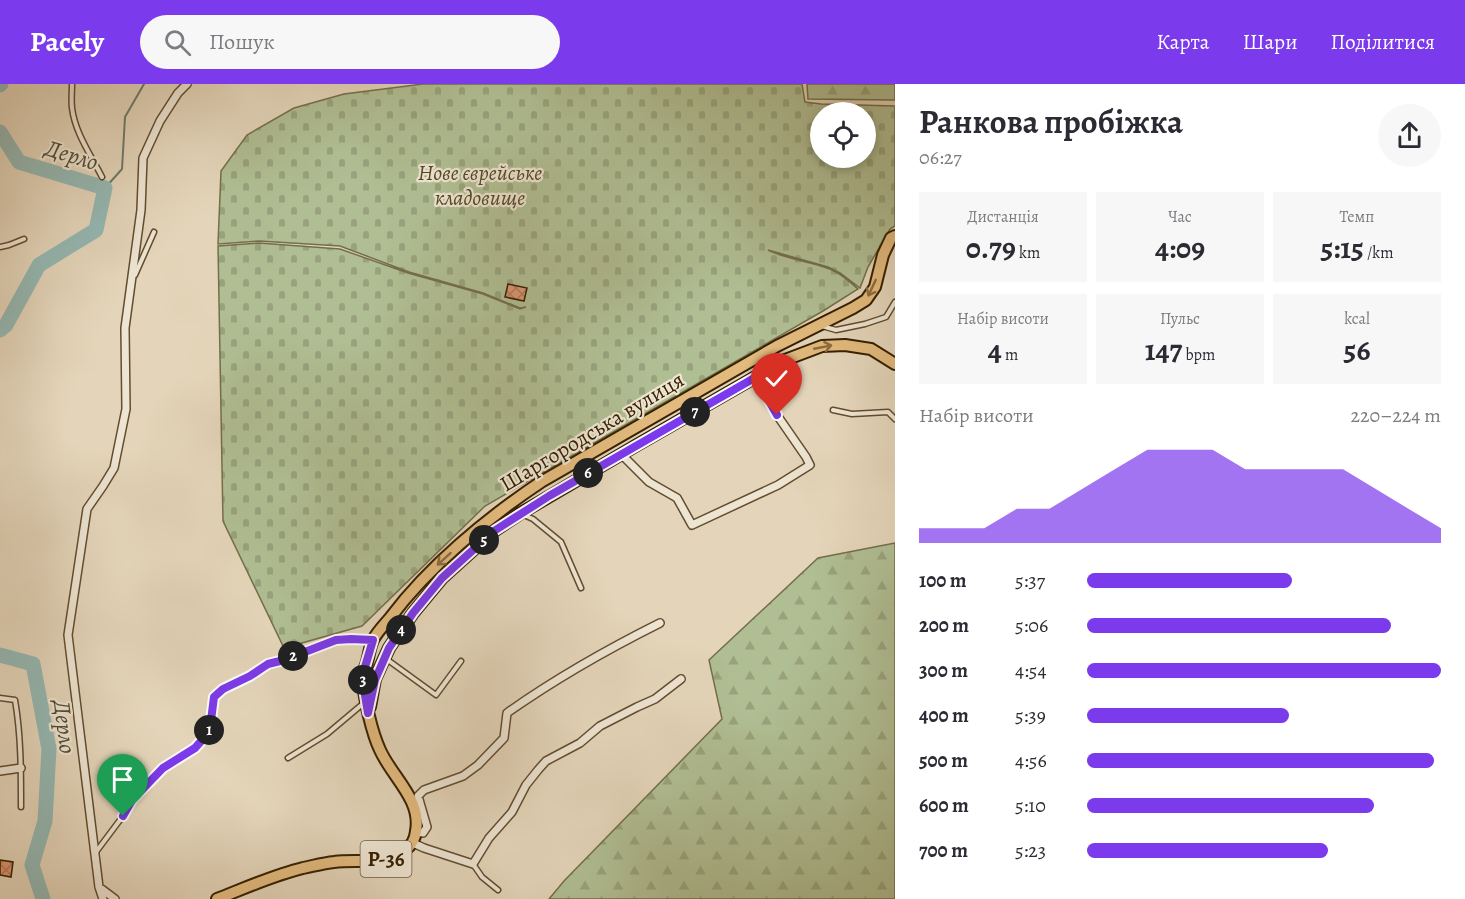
<!DOCTYPE html>
<html lang="uk">
<meta charset="utf-8">
<style>
:root{--surface:#fff;--page:#f7f7f7;--text:#2b2b33;--muted:#7c7c81;--accent:#7c3aed}
body{margin:0;font-family:Alegreya,serif;background:var(--page);color:var(--text);height:100vh;display:flex;flex-direction:column;font-size:22px;white-space:nowrap}
*{box-sizing:border-box;margin:0}
p{font-size:20px;color:var(--muted)}
.icon{flex:none;width:33px;height:33px;fill:none;stroke:currentColor;stroke-width:2;stroke-linecap:round;stroke-linejoin:round}
.map{position:relative;flex:1;overflow:hidden}
.panel{display:flex;flex-direction:column;background:var(--surface);width:570px}
.panel>*{flex:none}
.tools{position:absolute;left:810px;top:18px;display:grid;gap:12px}
.tools a{display:grid;place-items:center;width:66px;height:66px;border-radius:50%;background:var(--surface);box-shadow:0 3px 9px #0003;font-size:30px}
.pin{position:absolute;display:grid;place-items:center;width:51px;height:51px;color:#fff;margin:-62px -26px;border-radius:50% 50% 50% 0;rotate:-45deg;box-shadow:0 0 6px #0007}
.pin .icon{rotate:45deg}
.km{position:absolute;width:30px;height:30px;margin:-15px;border-radius:50%;background:#222;color:#fff;font-size:16px;line-height:30px;text-align:center}
.round{display:grid;place-items:center;flex:none;width:63px;height:63px;border-radius:32px;background:var(--page)}
.overview{display:flex;align-items:center;justify-content:space-between;height:102px;padding:0 24px}
h1{font-size:33px;font-weight:600;line-height:45px}
.stats{display:grid;grid-template-columns:repeat(3,1fr);gap:9px;height:102px;padding:6px 24px}
.stats div{display:grid;align-content:center;border-radius:0px;background:var(--page);text-align:center}
.stats b{font-size:30px;font-weight:600}
.stats small{font-size:16px;font-weight:400}
.stats p{font-size:16px}
.chart{height:168px;padding:12px 24px}
.chart p{display:flex;justify-content:space-between}
.chart svg{width:100%;height:108px;margin-top:6px;fill:var(--accent);opacity:.7}
ul{padding:0 24px;list-style:none;font-size:20px}
li{display:grid;grid-template-columns:96px 72px 1fr;align-items:center;height:45px}
li i{height:15px;border-radius:8px;background:var(--accent)}
header{display:flex;align-items:center;gap:36px;box-sizing:border-box;height:84px;padding:0 30px;background:var(--accent);color:#fff}
header strong{font-size:28px}
nav{display:flex;gap:33px;margin-inline-start:auto;font-size:21px}
.search{width:420px;height:54px;background:var(--page);display:flex;align-items:center;gap:15px;box-sizing:border-box;padding:0 21px;border-radius:33px;color:var(--muted);font-size:22px}
main{display:flex;flex:1;min-height:0}
.map>svg:first-child{display:block}
.forest{fill:url(#forest-firs);stroke:#736f4a;stroke-width:1.5}
.cemetery{fill:url(#cemetery-stones);stroke:#736f4a;stroke-width:1.5;fill-rule:evenodd}
.lines{fill:none;stroke-linecap:round;stroke-linejoin:round}
.stream{stroke:#6f7b6c;stroke-width:2}
.river{stroke:#95b8b3;stroke-width:15}
.building{fill:url(#building-cross-hatch);stroke:#362001;stroke-width:1.5}
.lane-casing{stroke:#624d2f;stroke-width:7}
.street-casing{stroke:#624d2f;stroke-width:10}
.primary-casing{stroke:#362001;stroke-width:14}
.lane{stroke:#ede4d2;stroke-width:4}
.street{stroke:#ede4d2;stroke-width:7}
.primary{stroke:#e2ba7d;stroke-width:10}
.oneway{stroke:#8c6d3f}
.route-casing{stroke:#fff;stroke-width:12}
.route{stroke:#7c3aed;stroke-width:8}
.labels{text-anchor:middle;dominant-baseline:central;stroke-width:4.5;stroke-linejoin:round;paint-order:stroke}
.shield{fill:#ede4d2;stroke:#6d5b40;stroke-width:1.5}
.shield-label{font-size:21px;font-weight:bold;fill:#362001}
.park-label{font-size:22px;font-style:italic;fill:#544826;stroke:#ede4d2}
.street-label{font-size:22px;fill:#362001;stroke:#ede4d2}
.water-label{font-size:24px;font-style:italic;fill:#524e36;stroke:#ede4d2}
</style>
<header>
<strong>Pacely</strong>
<div class="search"><svg class="icon" aria-label="search" viewBox="0 0 24 24"><circle cx="10" cy="10" r="6"/><path d="M15 15l6 6"/></svg>Пошук</div>
<nav><a>Карта</a><a>Шари</a><a>Поділитися</a></nav>
</header>
<main>
<div class="map">
<svg width="895" height="815" viewBox="0 0 895 815">
<defs>
<pattern id="forest-firs" width="22" height="20" patternUnits="userSpaceOnUse" patternTransform="scale(1.5)"><rect width="22" height="20" fill="#b0be93"/><path d="M5 1l3.5 6h-7zM16 11l3.5 6h-7z" fill="#98a37d"/></pattern>
<pattern id="cemetery-stones" width="16" height="16" patternUnits="userSpaceOnUse" patternTransform="scale(1.5)"><rect width="16" height="16" fill="#b0be93"/><path d="M2 7V4a2 2 0 0 1 4 0v3zM10 15v-3a2 2 0 0 1 4 0v3z" fill="#98a37d"/></pattern>
<pattern id="building-cross-hatch" width="8" height="8" patternUnits="userSpaceOnUse" patternTransform="scale(1.5)"><rect width="8" height="8" fill="#dd9671"/><path d="M0 0l8 8M0 8l8-8" fill="none" stroke="#b47a5a"/></pattern>
</defs>
<rect width="100%" height="100%" fill="#e4d5ba"/>
<filter id="stains"><feTurbulence type="fractalNoise" baseFrequency=".00333" numOctaves="4"/><feColorMatrix values="0 0 0 0 .2 0 0 0 0 .09 0 0 0 0 .02 0 0 0 .5 -.17"/></filter>
<radialGradient id="worn" r=".72"><stop offset=".6" stop-color="#630" stop-opacity="0"/><stop offset="1" stop-color="#630" stop-opacity=".3"/></radialGradient>
<path class="forest" d="M807,0H895V16L808,15Z
M895,459V815H549L564,797L722,635L709,576L818,474Z"/>
<path class="cemetery" d="M423,0H802L805,18L821,20L895,22V142L890,145L868,183L860,204L840,189L828,183L768,166C786,175 808,177 827,184C839,188 849,197 858,205L823,227L485,422L362,542L284,564L223,437L218,162L259,159L340,165L408,189L483,210L520,225L526,223L520,224L483,209L409,188L340,162L259,157L218,160L221,87L247,51L294,24L344,10ZM820,28H866V74H820Z"/>
<g class="lines">
<path class="stream" d="M105,104L122,85L125,33L144,0"/>
<path class="river" d="M0,1L1,0
M0,48L19,78L105,104L96,146L39,181L6,241L0,246
M0,571L33,580L49,665L45,737L32,781L43,815"/>
</g>
<path class="building" d="M508,200L527,204L524,217L505,213Z
M0,776L13,778L11,793L0,791Z"/>
<g class="lines">
<defs>
<path id="lane" d="M72,0C72,8 71,16 72,24C75,49 91,71 102,93
M0,163L9,161L24,155
M135,191L154,148
M822,242L836,246L865,240L886,233L895,218
M833,326L852,330L888,328L895,335
M524,431L533,435L561,458L581,504
M385,574L436,611L461,577
M0,614L15,616C21,651 21,686 21,723
M288,674L327,650L365,618
M96,768L123,732L132,716L150,697L163,684L195,665L203,655L210,644L214,613L223,605L250,592L268,580L284,576L336,556L351,555L372,556
M473,780L482,793L498,806"/>
<path id="street" d="M621,370L649,398L677,414L692,441L778,401L810,381L806,373L777,331L756,293
M0,687L21,684
M416,748L423,749L427,743L418,712L424,706L463,692L478,681L504,654L507,629C555,595 606,566 660,539
M413,759L424,764L473,780L489,754L512,728L526,701L538,686L546,677L580,659L600,642L637,623L655,615L681,595
M99,803L115,815
M103,815L99,803L68,551L87,425L103,402L114,384L126,325L125,244L141,126L143,74L160,37L178,9L187,0"/>
<path id="primary" d="M370,623L375,595L389,564L413,529L442,494L494,447L521,429L637,361L785,276L822,262L845,261L871,265L895,280
M217,815C245,804 274,791 303,784C313,782 324,779 334,778C358,775 385,782 405,766C412,761 415,756 416,747C422,716 392,693 380,666C372,649 364,615 363,596C362,590 365,584 367,578C369,571 370,562 373,556C377,548 384,541 390,534C429,482 487,434 541,398L777,262L853,224L866,216L875,203L883,171L891,154L895,152"/>
</defs>
<use href="#lane" class="lane-casing"/>
<use href="#street" class="street-casing"/>
<use href="#primary" class="primary-casing"/>
<use href="#lane" class="lane"/>
<use href="#street" class="street"/>
<use href="#primary" class="primary"/>
</g>
<defs><path id="oneway-shaft" d="M-6 0H5M1.5-3L5.5 0L1.5 3" fill="none" stroke-width="1.6" stroke-linecap="round" stroke-linejoin="round" transform="scale(1.5)"/></defs>
<g class="oneway">
<use href="#oneway-shaft" transform="translate(872 204) rotate(115)"/>
<use href="#oneway-shaft" transform="translate(823 263) rotate(-11)"/>
<use href="#oneway-shaft" transform="translate(444 475) rotate(138)"/>
</g>
<g class="lines">
<defs>
<path id="route" d="M123,732L132,716L163,684L195,664L203,655L210,644L214,613L223,605L250,592L268,580L284,576L336,556L351,555L373,556L362,593L368,629L375,596L389,564L413,529L442,494L494,447L549,412L756,293L777,331"/>
</defs>
<use href="#route" class="route-casing"/>
<use href="#route" class="route"/>
</g>
<g class="labels">
<rect class="shield" x="360.5" y="757" width="51" height="36" rx="4.5"/>
<g class="shield-label">
<text x="386" y="775">Р-36</text>
</g>
<g class="park-label">
<text x="480" y="89">Нове єврейське<tspan x="480" dy="25">кладовище</tspan></text>
</g>
<g class="street-label">
<text transform="translate(592 348) rotate(-31)">Шаргородська вулиця</text>
</g>
<g class="water-label">
<text transform="translate(72 71) rotate(17)">Дерло</text>
<text transform="translate(65 643) rotate(83)">Дерло</text>
</g>
</g>
<rect width="100%" height="100%" filter="url(#stains)"/>
<rect width="100%" height="100%" fill="url(#worn)"/>
</svg>
<div class="tools">
<a><svg class="icon" aria-label="locate" viewBox="0 0 24 24"><circle cx="12" cy="12" r="6"/><path d="M12 2v4M12 18v4M2 12h4M18 12h4"/></svg></a>
</div>
<div class="pin" style="left:123px;top:732px;background:#1e9e55"><svg class="icon" aria-label="arrive" viewBox="0 0 24 24"><path d="M6 21V4h12l-3 4 3 4H6"/></svg></div>
<div class="pin" style="left:777px;top:331px;background:#d93025"><svg class="icon" aria-label="check" viewBox="0 0 24 24"><path d="M5 12l5 5 9-10"/></svg></div>
<b class="km" style="left:209px;top:646px">1</b>
<b class="km" style="left:293px;top:572px">2</b>
<b class="km" style="left:363px;top:596px">3</b>
<b class="km" style="left:401px;top:546px">4</b>
<b class="km" style="left:484px;top:456px">5</b>
<b class="km" style="left:588px;top:389px">6</b>
<b class="km" style="left:695px;top:328px">7</b>
</div>
<section class="panel">
<div class="overview"><div><h1>Ранкова пробіжка</h1><p>06:27</p></div><a class="round"><svg class="icon" aria-label="share" viewBox="0 0 24 24"><path d="M12 15V3M7 8l5-5 5 5M5 13v7h14v-7"/></svg></a></div>
<div class="stats">
<div><p>Дистанція</p><b>0.79<small> km</small></b></div>
<div><p>Час</p><b>4:09</b></div>
<div><p>Темп</p><b>5:15<small> /km</small></b></div>
</div>
<div class="stats">
<div><p>Набір висоти</p><b>4<small> m</small></b></div>
<div><p>Пульс</p><b>147<small> bpm</small></b></div>
<div><p>kcal</p><b>56</b></div>
</div>
<div class="chart"><p><span>Набір висоти</span>220–224 m</p>
<svg viewBox="0 0 160 44" preserveAspectRatio="none"><path d="M0 44V38L10 38L20 38L30 30L40 30L50 22L60 14L70 6L80 6L90 6L100 14L110 14L120 14L130 14L140 22L150 30L160 38V44z"/></svg>
</div>
<ul>
<li><b>100 m</b>5:37<i style="width:58%"></i></li>
<li><b>200 m</b>5:06<i style="width:86%"></i></li>
<li><b>300 m</b>4:54<i style="width:100%"></i></li>
<li><b>400 m</b>5:39<i style="width:57%"></i></li>
<li><b>500 m</b>4:56<i style="width:98%"></i></li>
<li><b>600 m</b>5:10<i style="width:81%"></i></li>
<li><b>700 m</b>5:23<i style="width:68%"></i></li>
</ul>
</section>
</main>
